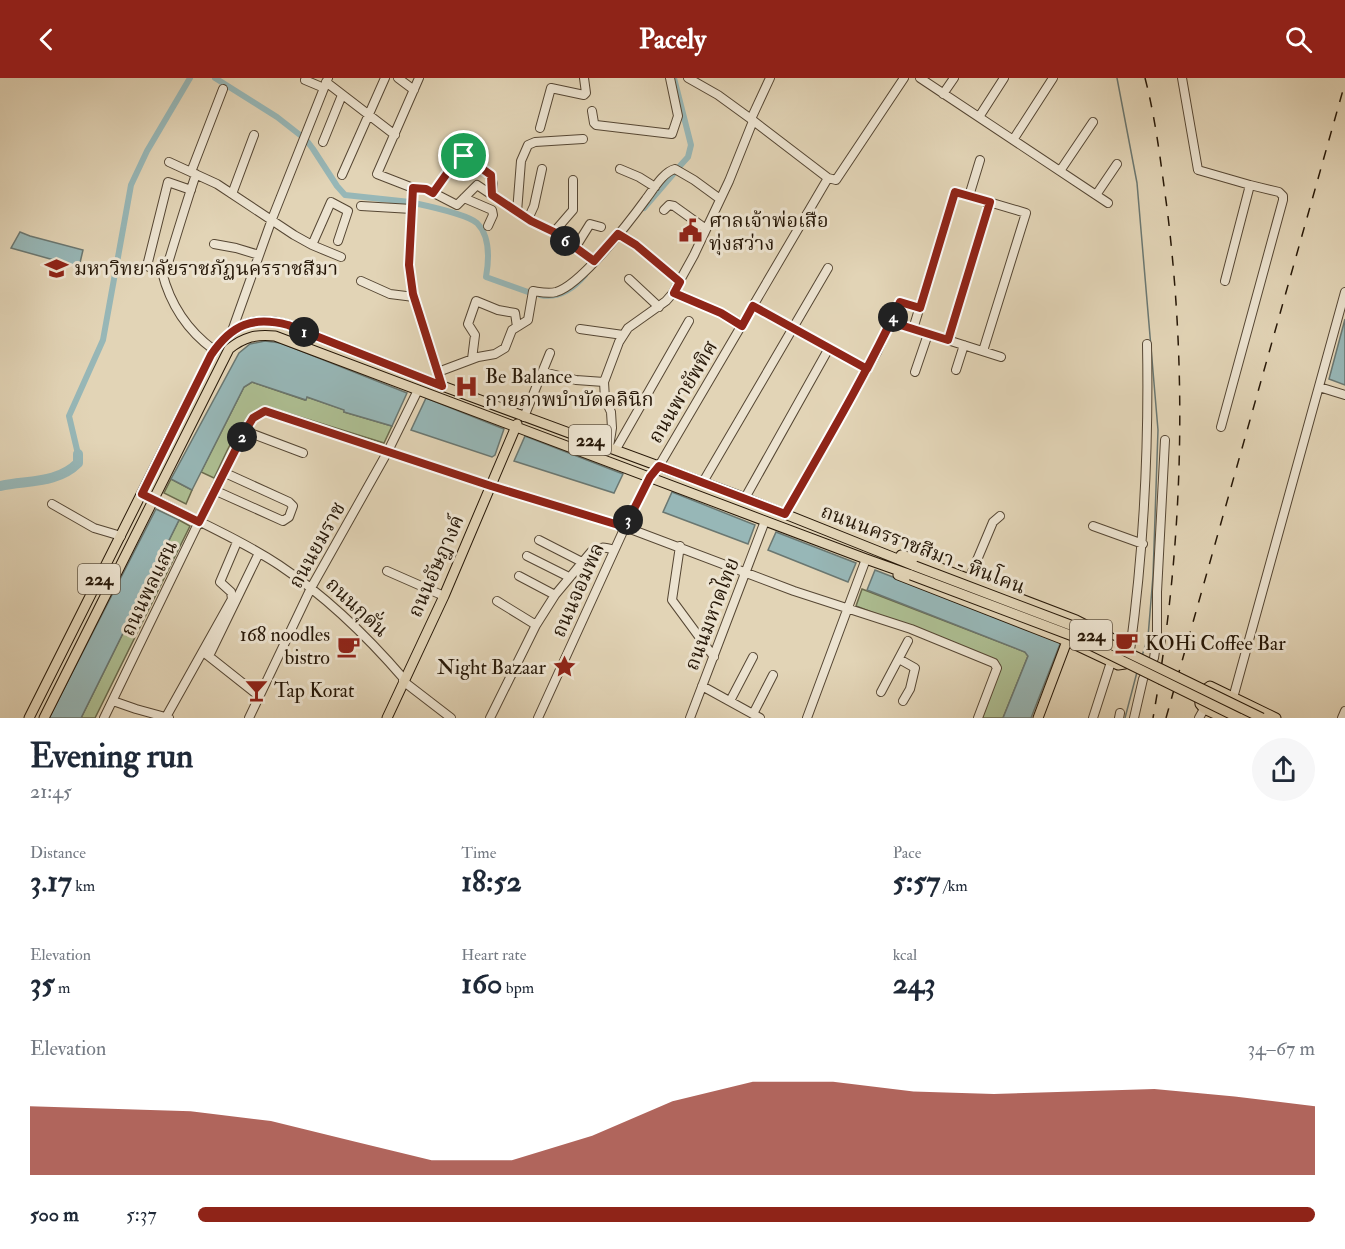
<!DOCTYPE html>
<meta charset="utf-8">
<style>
:root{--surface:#fff;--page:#f6f6f7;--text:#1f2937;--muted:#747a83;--accent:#8f2418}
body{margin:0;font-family:"IM FELL Double Pica","Noto Serif Thai",serif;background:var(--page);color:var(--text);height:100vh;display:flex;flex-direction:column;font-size:22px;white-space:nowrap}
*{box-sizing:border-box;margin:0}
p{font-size:20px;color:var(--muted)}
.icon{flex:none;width:33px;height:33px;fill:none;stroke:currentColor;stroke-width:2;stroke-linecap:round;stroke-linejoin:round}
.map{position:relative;height:640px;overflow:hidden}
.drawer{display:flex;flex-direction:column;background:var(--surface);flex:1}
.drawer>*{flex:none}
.pin{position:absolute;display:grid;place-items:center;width:51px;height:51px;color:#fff;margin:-26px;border:3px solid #fff;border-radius:50%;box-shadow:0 2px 6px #0007}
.km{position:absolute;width:30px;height:30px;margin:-15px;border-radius:50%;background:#222;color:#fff;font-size:16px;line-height:30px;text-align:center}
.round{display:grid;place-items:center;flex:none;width:63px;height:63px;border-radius:32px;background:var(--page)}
.summary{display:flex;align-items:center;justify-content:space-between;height:102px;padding:0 30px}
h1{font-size:33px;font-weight:700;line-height:45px}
.metrics{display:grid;grid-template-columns:repeat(3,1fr);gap:9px;height:102px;padding:6px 30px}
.metrics div{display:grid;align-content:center}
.metrics b{font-size:30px;font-weight:700}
.metrics small{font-size:16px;font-weight:400}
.metrics p{font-size:16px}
.chart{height:168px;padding:12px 30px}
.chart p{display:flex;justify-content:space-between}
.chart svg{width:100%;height:108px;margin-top:6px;fill:var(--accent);opacity:.7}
ul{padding:0 30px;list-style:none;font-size:20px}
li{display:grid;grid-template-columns:96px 72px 1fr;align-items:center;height:45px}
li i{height:15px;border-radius:8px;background:var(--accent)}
header{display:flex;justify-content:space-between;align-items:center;height:78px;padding:0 30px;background:var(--accent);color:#fff;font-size:27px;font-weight:700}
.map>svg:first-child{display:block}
.green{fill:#adbe92;stroke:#6a6a4c;stroke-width:1.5}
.water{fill:#97b7b7;stroke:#6a7771;stroke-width:1.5}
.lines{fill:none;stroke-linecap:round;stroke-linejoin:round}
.stream{stroke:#6a7771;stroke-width:1.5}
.canal{stroke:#97b7b7;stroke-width:6}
.river{stroke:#97b7b7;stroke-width:10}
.minor-casing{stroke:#554633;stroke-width:10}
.major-casing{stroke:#261707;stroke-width:11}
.minor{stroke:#ece3d0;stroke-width:8}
.major{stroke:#e2d4b6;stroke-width:9}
.rail{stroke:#261707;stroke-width:1.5;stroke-dasharray:10 10;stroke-linecap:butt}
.major-bridge-casing{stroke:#261707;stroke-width:11;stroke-linecap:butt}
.major-bridge{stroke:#e2d4b6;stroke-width:9}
.route-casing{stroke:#fff;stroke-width:12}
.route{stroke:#8f2418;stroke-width:8}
.labels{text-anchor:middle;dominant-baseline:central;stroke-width:6;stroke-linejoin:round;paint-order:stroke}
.shield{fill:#ece3d0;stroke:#615443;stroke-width:1.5}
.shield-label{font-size:18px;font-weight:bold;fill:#261707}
.poi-label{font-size:20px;fill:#261707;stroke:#ece3d0;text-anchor:start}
.street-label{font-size:20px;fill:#261707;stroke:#ece3d0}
</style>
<header><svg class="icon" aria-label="back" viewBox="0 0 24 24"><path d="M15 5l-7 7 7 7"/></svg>Pacely<svg class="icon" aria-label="search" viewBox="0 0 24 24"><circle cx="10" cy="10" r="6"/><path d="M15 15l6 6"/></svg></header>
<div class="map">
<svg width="1345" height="640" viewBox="0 0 1345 640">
<rect width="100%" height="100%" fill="#e2d4b6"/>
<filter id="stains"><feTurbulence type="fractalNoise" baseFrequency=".00333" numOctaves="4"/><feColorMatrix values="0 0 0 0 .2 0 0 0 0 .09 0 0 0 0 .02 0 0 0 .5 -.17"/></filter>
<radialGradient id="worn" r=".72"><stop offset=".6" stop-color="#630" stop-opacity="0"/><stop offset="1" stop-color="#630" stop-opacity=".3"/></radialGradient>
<path class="green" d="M252,304L305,322L307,319L345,332L344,334L392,348L384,365L265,328C239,337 226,377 214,400L201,394L244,309Z
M171,401L192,412L186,426L164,415Z
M179,442L190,448L95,640H81Z
M862,511L1025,574L1028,578L1003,640H982L1000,592V587L996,583L856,528Z"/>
<path class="water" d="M20,154L30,158L83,172L79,189L11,170Z
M1345,241V307L1329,301Z
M265,263L281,265L407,315L392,348L344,334V332L307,319L306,322L252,304L244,309L192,412L171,401L239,275L250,266Z
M426,320L504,351L495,377L492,379L411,352Z
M525,358L623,396L614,415L514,383Z
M672,414L755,447L748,466L663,434Z
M156,431L179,442L81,640H49Z
M776,454L856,485L848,504L768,472Z
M875,492L1059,564L1060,566L1031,640H1003L1028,578L1025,574L867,512Z"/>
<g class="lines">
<path class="stream" d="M1117,0L1137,105L1158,352L1153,498L1148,559L1142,578
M1125,640L1137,594"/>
<path class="canal" d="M215,0L277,39L300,57
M674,0L691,67L688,79L678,90
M307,63L313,71L337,108L345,117L410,124
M414,125C428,128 468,137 477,145C491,159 489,182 486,199L528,214
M644,130L675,94
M540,217C559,221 574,210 585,197
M78,376L69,338L103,262L131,107L147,73L190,0"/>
<path class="river" d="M0,408C27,402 57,406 78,385V376"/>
<defs>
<path id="minor" d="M398,0L414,12
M419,0L377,96L413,110L426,111L457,127L477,107L531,143L554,154L594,183
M688,0L718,17L751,41
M920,0L1108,125
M1182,0L1198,92L1250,107L1225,203
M305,2L324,10
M326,4L395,57
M943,16L954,0
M592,33L594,45L596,47L672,56L678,38L670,0
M979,39L1004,0
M540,50L551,10L584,17L586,15L584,0
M1013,62L1053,0
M323,64L342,17
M169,84L217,106L294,157L312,167L341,179
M620,91L639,99L655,109
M1060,93L1093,44
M191,94L223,11
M342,97L385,0
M828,100L836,102L904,0
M413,110L409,187L413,216L442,308
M191,112L168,104L147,188L165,195C175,162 185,129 196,96
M433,115L461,77L490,96L493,106L492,117
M232,116L254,57
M1096,117L1117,86
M969,118L980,82
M464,120L492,132L493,137L488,148
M361,128L412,131
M664,132L669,127L674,128L706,151
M517,134L521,83L528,67L535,64L583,61
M528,141L534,128L542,91
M554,154L573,132V102
M618,156L636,167L679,204
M214,166L236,170L259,177
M312,167L331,124L348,133L338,163
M575,170L590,146L601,149
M162,194C170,226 188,253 214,272
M629,201L659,229
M361,203L390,216L414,219
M673,215L721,235L742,247
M753,228L867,291
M891,244L1001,279
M580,251L623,257
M913,251L955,114L1026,135L983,273
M232,253L272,141L328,0
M948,262L990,124
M472,281L475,257L468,246L476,223L498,232L515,235L517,249
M956,292L964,267
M438,294L478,279L495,276L505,270L512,252L528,242L533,213C540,214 548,216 556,214C581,207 630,143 646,121C653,112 663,94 675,91L694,102L720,121
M543,294L576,302L604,304
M915,294L928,256
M1319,309L1345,317
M524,339L550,275
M1221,349L1283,122V118L1279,114L1250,107
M245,353L303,375
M609,369L612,350L611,334L605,321L604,304L619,264L628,250L666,223L673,215L694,177L729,103L753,43
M616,371L689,243
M659,388L828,100L751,41L770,0
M703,404L828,190
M214,412L283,443L289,439L293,428L289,424L223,394
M745,420L829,270
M154,421C195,442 241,462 279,487C327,519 367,558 404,601
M52,426L94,450L121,458
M785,436L877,274L900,224L920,230
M1093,448L1143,466
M539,462L582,484
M680,468L672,522L714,579
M527,478L569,499
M387,493L444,518
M519,498L555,517
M969,501L993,444L1000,438
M497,523L536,547
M1130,573C1144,470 1149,370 1147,266
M206,576L259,618
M209,578L259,475
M899,581L915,590L910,611L903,623
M403,603L451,640
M702,608L760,640
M881,614L908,563
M1233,620L1345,214
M113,623L136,631L169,640
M730,623L753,579
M753,636L773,597
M166,639L232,521L231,514L220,504L237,464
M104,640L223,394L253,340L265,333L491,408L625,449L794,513L911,551L994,585L997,590L978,640
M249,640L311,510L388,373L418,312
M490,640L536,547L555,517L591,474C599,468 605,469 614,472
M538,640L625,449L650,399
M690,640L765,443
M807,640L866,481
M1093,640L1111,584
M1119,640L1120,635
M1134,640L1143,601L1154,580L1157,560V514L1165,362
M1199,640L1204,631
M1342,640L1345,633"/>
<path id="major" d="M898,497L1067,563L1118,587L1125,586L1130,581V573L1127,568L1076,542L917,481L901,477
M29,640L211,277C232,247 253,237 288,247L437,306L745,420L915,488
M44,640L229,271C244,259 256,256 275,258L866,481L911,497
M387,640L444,518L517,346
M1038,640L1067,563
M1224,640L1204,631L1200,626C1199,618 1203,612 1210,608L1276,640"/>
</defs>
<use href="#minor" class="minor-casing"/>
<use href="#major" class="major-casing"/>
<use href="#minor" class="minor"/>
<use href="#major" class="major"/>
<path class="rail" d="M1145,0C1156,42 1161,87 1167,130C1188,300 1183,471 1153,640
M1166,640L1345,5"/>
<defs>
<path id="major-bridge" d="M915,488L1073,548L1262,640
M911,497L1070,557L1239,640"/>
</defs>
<use href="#major-bridge" class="major-bridge-casing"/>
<use href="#major-bridge" class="major-bridge"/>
</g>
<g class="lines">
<defs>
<path id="route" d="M464,78L460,77L433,115L426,111L413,110L409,187L413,216L442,308L288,247C253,238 232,246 211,277L142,416L199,444L245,353L253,340L265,333L491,408L625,449L650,399L659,388L785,436C825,366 866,297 900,224L920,230L955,114L990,124L948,262L891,244L867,291L753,228L742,248L721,235L674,215L680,204L636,167L618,156L594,183L554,154L531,143L492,117L491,97L464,78"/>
</defs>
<use href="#route" class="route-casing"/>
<use href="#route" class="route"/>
</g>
<defs>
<symbol id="civic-bare" viewBox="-9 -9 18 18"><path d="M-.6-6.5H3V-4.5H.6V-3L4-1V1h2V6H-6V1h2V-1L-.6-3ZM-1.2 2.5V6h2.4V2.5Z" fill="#8f2418" stroke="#ece3d0" stroke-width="2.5" paint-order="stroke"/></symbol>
<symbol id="university-bare" viewBox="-9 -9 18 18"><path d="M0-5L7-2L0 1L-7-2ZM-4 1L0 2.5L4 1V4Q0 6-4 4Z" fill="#8f2418" stroke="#ece3d0" stroke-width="2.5" paint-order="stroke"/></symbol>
<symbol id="hospital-bare" viewBox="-9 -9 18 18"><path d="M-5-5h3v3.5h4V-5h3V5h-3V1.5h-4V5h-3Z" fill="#8f2418" stroke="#ece3d0" stroke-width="2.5" paint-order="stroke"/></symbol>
<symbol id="cafe-bare" viewBox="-9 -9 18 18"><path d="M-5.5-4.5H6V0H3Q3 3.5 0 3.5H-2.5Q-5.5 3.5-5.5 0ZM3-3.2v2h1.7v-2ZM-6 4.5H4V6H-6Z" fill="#8f2418" stroke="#ece3d0" stroke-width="2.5" paint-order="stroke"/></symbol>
<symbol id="sight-bare" viewBox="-9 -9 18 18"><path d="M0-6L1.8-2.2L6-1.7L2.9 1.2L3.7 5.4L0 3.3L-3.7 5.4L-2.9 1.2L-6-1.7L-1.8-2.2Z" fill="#8f2418" stroke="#ece3d0" stroke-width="2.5" paint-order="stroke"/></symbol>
<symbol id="bar-bare" viewBox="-9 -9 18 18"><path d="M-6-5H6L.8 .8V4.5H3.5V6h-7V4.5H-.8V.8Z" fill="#8f2418" stroke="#ece3d0" stroke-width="2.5" paint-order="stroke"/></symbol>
</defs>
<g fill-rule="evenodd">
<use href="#civic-bare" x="674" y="136" width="33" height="33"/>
<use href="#university-bare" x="40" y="174" width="33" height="33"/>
<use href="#hospital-bare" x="450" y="292" width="33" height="33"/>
<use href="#cafe-bare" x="1110" y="548" width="33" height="33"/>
<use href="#cafe-bare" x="332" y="552" width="33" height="33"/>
<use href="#sight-bare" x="548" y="572" width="33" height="33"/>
<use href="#bar-bare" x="240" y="596" width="33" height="33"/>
</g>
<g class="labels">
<g class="shield">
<rect x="569" y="347" width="42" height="30" rx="4.5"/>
<rect x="78" y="486" width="42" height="30" rx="4.5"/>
<rect x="1070" y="542" width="42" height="30" rx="4.5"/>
</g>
<g class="shield-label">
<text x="590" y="362">224</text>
<text x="99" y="501">224</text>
<text x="1091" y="557">224</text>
</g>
<g class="poi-label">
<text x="709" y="142">ศาลเจ้าพ่อเสือ<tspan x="709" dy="23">ทุ่งสว่าง</tspan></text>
<text x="74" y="190">มหาวิทยาลัยราชภัฏนครราชสีมา</text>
<text x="485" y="298">Be Balance<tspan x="485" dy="23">กายภาพบำบัดคลินิก</tspan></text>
<text x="330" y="556" text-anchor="end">168 noodles<tspan x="330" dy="23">bistro</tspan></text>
<text x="1145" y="565">KOHi Coffee Bar</text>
<text x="546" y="589" text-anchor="end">Night Bazaar</text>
<text x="274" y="612">Tap Korat</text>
</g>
<g class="street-label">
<text transform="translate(683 314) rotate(-59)">ถนนพายัพทิศ</text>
<text transform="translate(317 467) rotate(-61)">ถนนยมราช</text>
<text transform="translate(923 471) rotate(21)">ถนนนครราชสีมา - หินโคน</text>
<text transform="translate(436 488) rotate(-66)">ถนนอัษฎางค์</text>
<text transform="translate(149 510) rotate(-64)">ถนนพลแสน</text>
<text transform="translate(578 512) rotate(-66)">ถนนจอมพล</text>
<text transform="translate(357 529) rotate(43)">ถนนกุดั่น</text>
<text transform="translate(712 536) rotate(-69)">ถนนมหาดไทย</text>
</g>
</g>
<rect width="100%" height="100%" filter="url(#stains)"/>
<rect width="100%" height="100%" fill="url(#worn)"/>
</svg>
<div class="pin" style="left:464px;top:78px;background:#1e9e55"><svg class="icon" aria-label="arrive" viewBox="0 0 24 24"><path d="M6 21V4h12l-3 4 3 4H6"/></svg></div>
<b class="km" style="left:304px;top:254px">1</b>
<b class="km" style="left:242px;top:359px">2</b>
<b class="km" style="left:628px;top:442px">3</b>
<b class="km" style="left:893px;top:239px">4</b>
<b class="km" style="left:565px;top:163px">6</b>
</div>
<section class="drawer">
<div class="summary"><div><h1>Evening run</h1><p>21:45</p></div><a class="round"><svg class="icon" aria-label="share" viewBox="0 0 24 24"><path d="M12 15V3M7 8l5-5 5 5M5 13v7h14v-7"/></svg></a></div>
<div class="metrics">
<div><p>Distance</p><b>3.17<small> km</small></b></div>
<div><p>Time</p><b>18:52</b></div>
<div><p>Pace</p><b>5:57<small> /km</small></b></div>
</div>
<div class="metrics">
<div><p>Elevation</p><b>35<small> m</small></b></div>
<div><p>Heart rate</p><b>160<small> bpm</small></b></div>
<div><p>kcal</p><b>243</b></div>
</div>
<div class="chart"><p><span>Elevation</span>34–67 m</p>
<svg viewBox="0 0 160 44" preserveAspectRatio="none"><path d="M0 44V16L10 17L20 18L30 22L40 30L50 38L60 38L70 28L80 14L90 6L100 6L110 10L120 11L130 10L140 9L150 12L160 16V44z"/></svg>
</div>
<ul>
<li><b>500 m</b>5:37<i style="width:100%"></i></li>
</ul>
</section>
